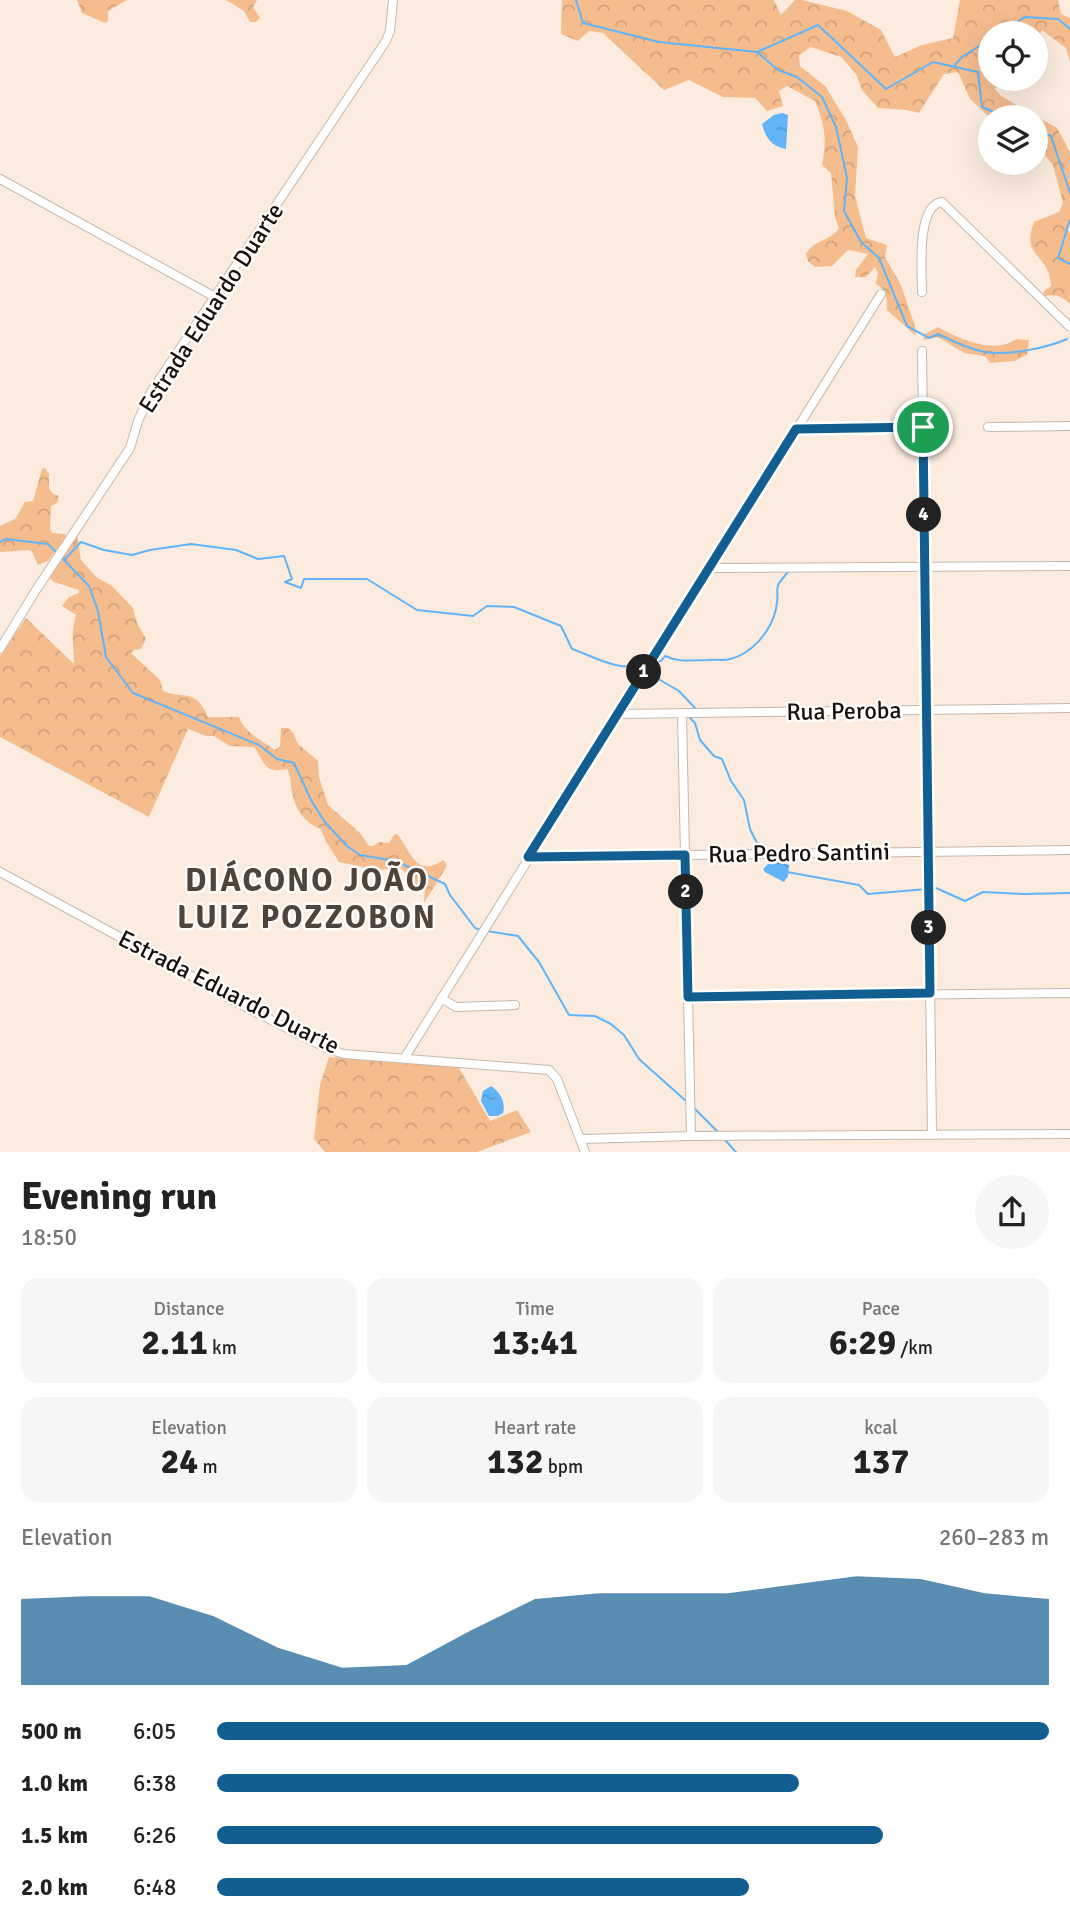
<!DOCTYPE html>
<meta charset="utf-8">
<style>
:root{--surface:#fff;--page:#f6f6f6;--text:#222;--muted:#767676;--accent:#135e91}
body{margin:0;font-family:Signika,sans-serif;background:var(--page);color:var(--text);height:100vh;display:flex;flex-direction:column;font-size:26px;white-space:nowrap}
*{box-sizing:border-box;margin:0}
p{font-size:23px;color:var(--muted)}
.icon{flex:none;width:38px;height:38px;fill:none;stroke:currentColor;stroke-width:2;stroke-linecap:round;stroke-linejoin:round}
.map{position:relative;height:1152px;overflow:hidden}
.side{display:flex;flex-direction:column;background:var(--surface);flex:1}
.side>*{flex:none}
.fabs{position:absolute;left:978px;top:21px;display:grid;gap:14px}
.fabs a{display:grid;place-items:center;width:70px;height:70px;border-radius:50%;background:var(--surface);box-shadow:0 7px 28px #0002;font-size:35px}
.pin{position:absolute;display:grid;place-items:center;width:60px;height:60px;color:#fff;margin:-30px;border:4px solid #fff;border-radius:50%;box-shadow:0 2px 7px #0007}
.km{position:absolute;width:35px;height:35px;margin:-18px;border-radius:50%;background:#222;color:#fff;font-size:19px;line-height:35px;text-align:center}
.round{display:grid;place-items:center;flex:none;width:74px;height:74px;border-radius:37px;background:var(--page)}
.headline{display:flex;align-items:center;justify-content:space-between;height:119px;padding:0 21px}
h1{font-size:38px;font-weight:800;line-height:52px}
.figures{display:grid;grid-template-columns:repeat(3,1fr);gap:10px;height:119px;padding:7px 21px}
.figures div{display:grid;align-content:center;border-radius:18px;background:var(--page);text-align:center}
.figures b{font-size:35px;font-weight:800}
.figures small{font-size:19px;font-weight:400}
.figures p{font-size:19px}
.chart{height:196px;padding:14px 21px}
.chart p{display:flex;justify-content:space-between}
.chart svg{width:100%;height:126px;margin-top:7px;fill:var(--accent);opacity:.7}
ul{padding:0 21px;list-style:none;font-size:23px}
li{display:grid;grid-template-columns:112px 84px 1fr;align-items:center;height:52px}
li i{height:18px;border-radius:9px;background:var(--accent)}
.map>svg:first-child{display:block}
.forest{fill:url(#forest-crowns)}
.water{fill:url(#water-ripples)}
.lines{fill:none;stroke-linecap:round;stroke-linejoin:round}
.stream{stroke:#60b4f7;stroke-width:2}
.minor-casing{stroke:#c6b8ac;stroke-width:10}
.minor{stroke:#fff;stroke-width:8}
.route-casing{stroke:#fff;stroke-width:14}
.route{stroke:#135e91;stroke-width:9}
.labels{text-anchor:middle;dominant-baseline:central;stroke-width:5;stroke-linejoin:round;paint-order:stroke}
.street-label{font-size:24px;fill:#16110c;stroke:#fffcf9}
.district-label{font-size:32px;font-weight:bold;letter-spacing:2px;fill:#504339;stroke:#fffcf9}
</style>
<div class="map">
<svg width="1070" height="1152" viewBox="0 0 1070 1152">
<defs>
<pattern id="forest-crowns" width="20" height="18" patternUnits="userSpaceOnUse" patternTransform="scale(1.75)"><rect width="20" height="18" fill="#f5bd8e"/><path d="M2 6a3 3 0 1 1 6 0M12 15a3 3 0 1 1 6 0" fill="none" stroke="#d1a179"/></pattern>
<pattern id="water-ripples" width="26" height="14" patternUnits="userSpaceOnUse" patternTransform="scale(1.75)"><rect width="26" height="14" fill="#60b4f7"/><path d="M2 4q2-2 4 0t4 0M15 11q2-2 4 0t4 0" fill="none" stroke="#539ad3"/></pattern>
</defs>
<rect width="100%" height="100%" fill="#fbecdf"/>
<path class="forest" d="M77,0H127L108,11V21L105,23L82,13Z
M226,0H257L253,7L260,18L256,22H250L244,11Z
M562,0H774L781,15L795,0H802L847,11L881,30L895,57L922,45L953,38L960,0H1058L1061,14L1070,18V62L1066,48L1042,30L1036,40V33H990V79H1014L1011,84L994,88L1001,96L1057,128L1070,152V224L1067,228L1070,234V304C1062,296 1054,293 1043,297L1044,291L1051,286C1049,252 1020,258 1034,222L1059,212L1063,203L1053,165L1036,144V117L990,118L970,99L958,72L944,74L919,113L907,110L878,108L862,90L856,74L841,57L811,47L799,55L800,66L825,86L846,120L858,147L855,196L866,238L887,245L885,257L901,285L915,326L916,336L887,310C887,299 887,290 876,284L878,273L875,267L866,277H855L856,270L868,254L848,250L832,266L815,267L808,261L806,254C813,240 831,241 839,228L835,217L831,173L822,165C827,138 825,126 815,101L787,86L779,91L783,106L767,111L755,98L723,97L689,80L664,90L603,33L589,31L578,41L561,34Z
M938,327C958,339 996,355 1016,339L1029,340L1027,355L1014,361L990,363L985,356L964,353L938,337L923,340L925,334Z
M45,468L49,474V489L53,494L59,496L57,503L51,506L50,529L52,533L65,534L66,537L48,561L38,565L32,552L29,550L0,552V526L15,519L25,502L33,501L42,469Z
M77,535L81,560L96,577L112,586L133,608L137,623L146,639L141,649L134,650L131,653L160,680L163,691C185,700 195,687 208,717H239C244,732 262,741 275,750L280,746L281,728H288L293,733L298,744L318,761L319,777L328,805L361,834L369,846H373L379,842L389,843L394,835L397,834C407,843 413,873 434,865C438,864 441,861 444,860L447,866L424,903L425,889L409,884V876L401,868L378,870L339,862L325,840L321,829C304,823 295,809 292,791C290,783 291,775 287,769C263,774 265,762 254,747L230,746L214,736H206L188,729L149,817L0,737V656L26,618L74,664C74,647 70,632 76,615L62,606L69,597L79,593V590L54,582L49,577Z
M329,1057L458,1066L490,1121L517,1110L531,1132L477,1152H325L314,1139L320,1085Z"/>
<path class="water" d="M782,113L788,115L786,149C771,146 766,138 762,124L774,115Z
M781,862L789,865L788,876L784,882L765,872L763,869L769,863Z
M491,1086C500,1092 506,1102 503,1113L498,1116H489L481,1101L483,1091Z"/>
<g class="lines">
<path class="stream" d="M576,0L583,23L659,42L757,52L818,25L886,89L933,62L978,72L982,107L1006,117
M999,33L1025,17L1058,19L1070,29
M757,52L778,70L797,77L822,97L836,127L847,178L844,211L861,242L879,258L907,326L929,338L938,334C952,341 970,349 985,352C1007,356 1047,348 1067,339
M954,66L962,57L990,39
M1036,130L1051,136L1070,193
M1070,220L1058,258L1070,264
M0,542L6,539L48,544L56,552
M62,558L89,586L98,611L106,657L133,693L259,745L277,759L294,763L311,800L324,821L347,846L360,855L396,861L445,884L450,895L475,928L481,930
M65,559L81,542L104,550L132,555L150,550L191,544L236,550L258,559L284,556L292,579L285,582L301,588L304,579H367L417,610L473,616L487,606L514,607L561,626L572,649C595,657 622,674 646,663
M657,661H661L665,656C680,663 693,660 708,660C715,659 723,661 730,659C752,654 771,631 776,609C781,585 770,592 789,571
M648,673L679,691L696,709
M689,717L695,723L700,740L714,756L722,759L731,781L744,800L750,829L761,851
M787,872L859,885L868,894L927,889
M932,888H936L965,901L983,892L1024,894L1070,893
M487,931L518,936L539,962L569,1015L595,1016L611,1024L624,1035L639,1059L686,1101
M693,1107L719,1133
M725,1140L736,1152"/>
<defs>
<path id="minor" d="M0,179L215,297
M922,292C922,272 916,205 942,202L1070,327
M922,351L932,1135
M988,427L1070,426
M796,429L923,427
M709,568L1070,566
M0,649L36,590L130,448L138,421L151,392L386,41L390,31L393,0
M618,714L1070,708
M682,714L691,1136
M528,857L1070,850
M0,872L210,986L230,999L328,1049L344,1054L549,1070L557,1079L585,1152
M688,997L1070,993
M441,998L456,1007L515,1005
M405,1057L881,294
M581,1139L691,1136L1070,1134"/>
</defs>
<use href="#minor" class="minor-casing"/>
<use href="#minor" class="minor"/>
</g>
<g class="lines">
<defs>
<path id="route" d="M923,427L930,993L688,997L685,855L528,857L796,429Z"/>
</defs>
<use href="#route" class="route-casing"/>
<use href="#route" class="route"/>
</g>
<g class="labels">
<g class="street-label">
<text transform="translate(211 308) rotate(-57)">Estrada Eduardo Duarte</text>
<text transform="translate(844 711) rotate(-1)">Rua Peroba</text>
<text transform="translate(799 853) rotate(-1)">Rua Pedro Santini</text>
<text transform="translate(229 992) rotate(27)">Estrada Eduardo Duarte</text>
</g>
<g class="district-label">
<text x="307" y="880">DIÁCONO JOÃO<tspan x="307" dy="37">LUIZ POZZOBON</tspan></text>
</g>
</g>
</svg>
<div class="fabs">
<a><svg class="icon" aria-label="locate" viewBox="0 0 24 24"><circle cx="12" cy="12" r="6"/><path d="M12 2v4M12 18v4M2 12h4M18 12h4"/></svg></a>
<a><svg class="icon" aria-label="layers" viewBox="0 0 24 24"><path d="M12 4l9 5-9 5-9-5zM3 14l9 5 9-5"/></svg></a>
</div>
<div class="pin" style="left:923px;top:427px;background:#1e9e55"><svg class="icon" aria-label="arrive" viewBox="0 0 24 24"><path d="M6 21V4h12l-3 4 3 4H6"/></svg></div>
<b class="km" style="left:644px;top:672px">1</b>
<b class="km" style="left:686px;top:892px">2</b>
<b class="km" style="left:929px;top:928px">3</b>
<b class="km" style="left:924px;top:515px">4</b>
</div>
<section class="side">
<div class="headline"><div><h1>Evening run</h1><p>18:50</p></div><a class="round"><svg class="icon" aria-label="share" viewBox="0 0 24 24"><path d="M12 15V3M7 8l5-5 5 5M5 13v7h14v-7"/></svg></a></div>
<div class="figures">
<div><p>Distance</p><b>2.11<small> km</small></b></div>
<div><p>Time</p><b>13:41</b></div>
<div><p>Pace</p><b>6:29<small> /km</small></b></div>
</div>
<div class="figures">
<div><p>Elevation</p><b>24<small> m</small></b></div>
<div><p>Heart rate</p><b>132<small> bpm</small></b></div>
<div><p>kcal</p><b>137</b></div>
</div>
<div class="chart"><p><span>Elevation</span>260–283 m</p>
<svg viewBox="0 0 160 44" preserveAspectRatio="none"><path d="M0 44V14L10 13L20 13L30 20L40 31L50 38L60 37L70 25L80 14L90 12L100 12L110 12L120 9L130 6L140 7L150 12L160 14V44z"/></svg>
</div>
<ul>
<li><b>500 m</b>6:05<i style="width:100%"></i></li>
<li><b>1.0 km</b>6:38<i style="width:70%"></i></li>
<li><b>1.5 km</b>6:26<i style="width:80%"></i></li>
<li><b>2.0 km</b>6:48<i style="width:64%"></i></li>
</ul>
</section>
